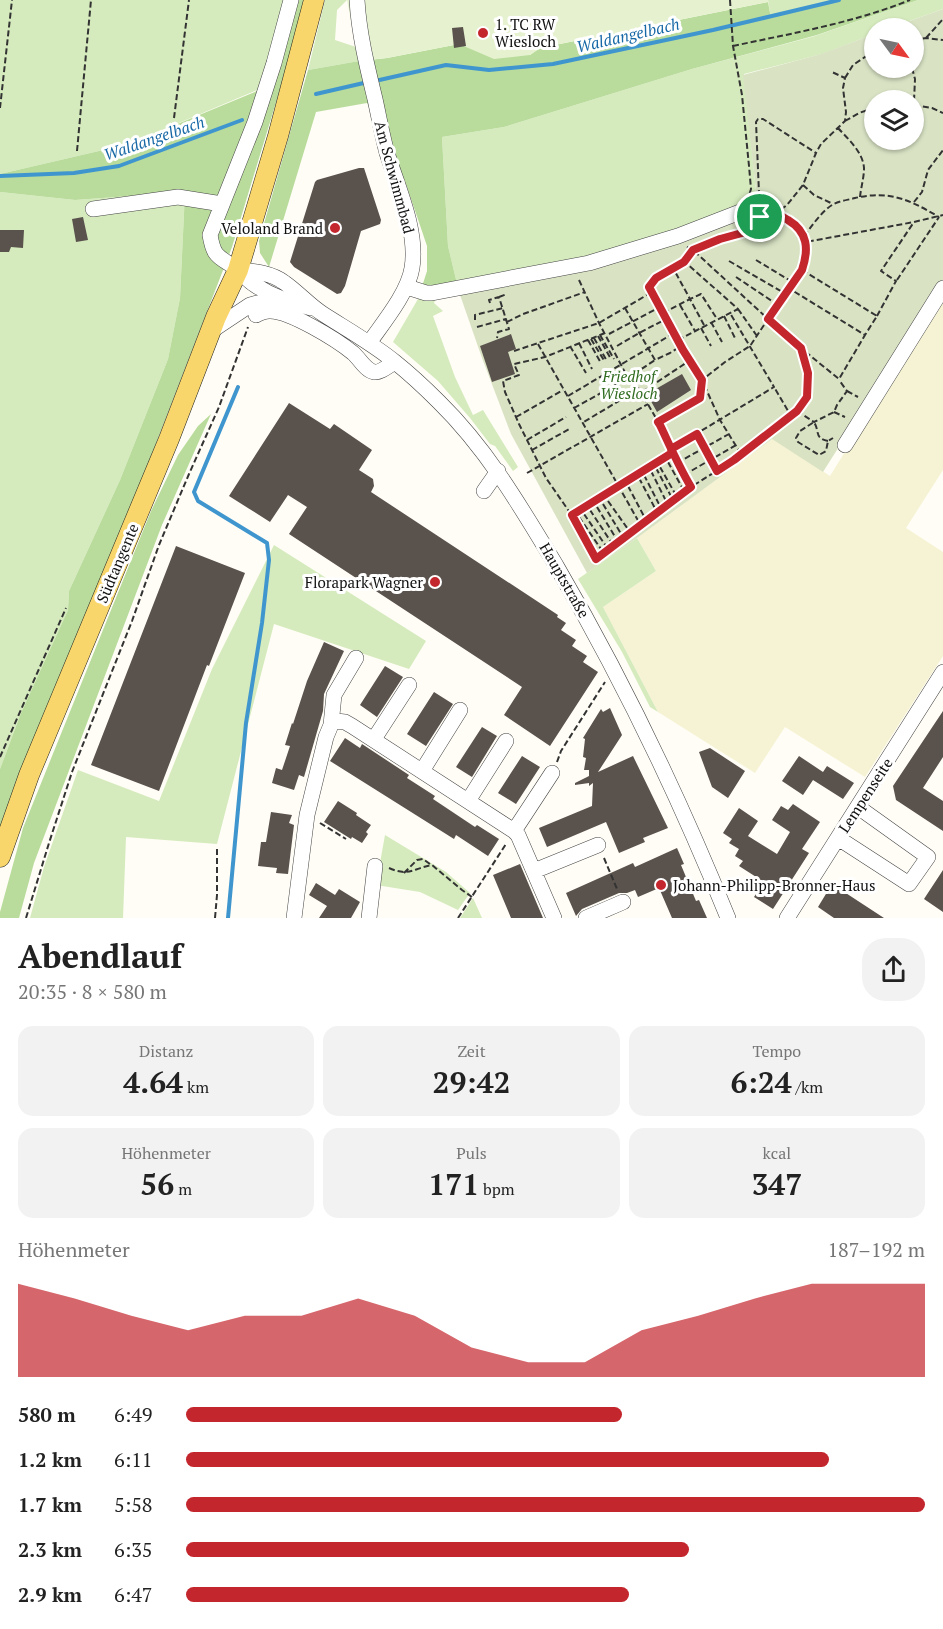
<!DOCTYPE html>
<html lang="de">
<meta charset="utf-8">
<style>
:root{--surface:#fff;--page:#f2f2f2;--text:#222;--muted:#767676;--accent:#c4262e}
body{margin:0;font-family:"PT Serif",serif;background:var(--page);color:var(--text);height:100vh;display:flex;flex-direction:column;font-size:22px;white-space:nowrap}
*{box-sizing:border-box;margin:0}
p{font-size:20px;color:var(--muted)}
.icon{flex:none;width:33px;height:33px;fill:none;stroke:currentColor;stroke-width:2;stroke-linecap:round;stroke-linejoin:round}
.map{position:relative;height:918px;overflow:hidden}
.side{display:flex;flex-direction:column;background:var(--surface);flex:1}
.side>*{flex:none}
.needle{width:39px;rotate:123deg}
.controls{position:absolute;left:864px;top:18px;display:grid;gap:12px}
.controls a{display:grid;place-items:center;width:60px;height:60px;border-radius:50%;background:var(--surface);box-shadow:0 2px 4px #0004;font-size:30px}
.pin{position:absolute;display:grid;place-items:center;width:51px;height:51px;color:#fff;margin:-26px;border:3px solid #fff;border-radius:50%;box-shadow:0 2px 6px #0007}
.round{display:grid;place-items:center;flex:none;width:63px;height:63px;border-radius:24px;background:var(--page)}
.overview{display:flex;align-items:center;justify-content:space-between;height:102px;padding:0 18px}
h1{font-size:33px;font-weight:600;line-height:45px}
.stats{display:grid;grid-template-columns:repeat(3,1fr);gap:9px;height:102px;padding:6px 18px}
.stats div{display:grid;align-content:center;border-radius:15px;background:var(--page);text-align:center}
.stats b{font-size:30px;font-weight:600}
.stats small{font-size:16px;font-weight:400}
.stats p{font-size:16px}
.chart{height:168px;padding:12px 18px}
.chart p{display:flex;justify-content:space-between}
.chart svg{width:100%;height:108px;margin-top:6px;fill:var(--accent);opacity:.7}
ul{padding:0 18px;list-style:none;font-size:20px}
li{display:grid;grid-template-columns:96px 72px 1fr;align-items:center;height:45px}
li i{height:15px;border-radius:8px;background:var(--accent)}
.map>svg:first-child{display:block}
.farmland{fill:#f6f3d4}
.green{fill:#d5ebbd}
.forest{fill:#b9dc9c}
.cemetery{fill:#d9e3c4;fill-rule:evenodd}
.pitch{fill:#e6f2cf}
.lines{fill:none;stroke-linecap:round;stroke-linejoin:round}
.stream{stroke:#3f96cf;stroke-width:4}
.building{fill:#5a524d}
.minor-casing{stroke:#444;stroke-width:16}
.major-casing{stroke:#222;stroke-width:21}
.path{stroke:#333;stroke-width:2;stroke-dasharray:6 3;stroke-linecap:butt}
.minor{stroke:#fff;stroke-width:15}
.major{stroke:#f9d66b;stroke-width:20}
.route-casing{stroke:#fff;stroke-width:12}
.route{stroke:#c4262e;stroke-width:8}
.poi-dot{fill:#c4262e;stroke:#fff;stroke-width:2}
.labels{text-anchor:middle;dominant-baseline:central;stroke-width:6;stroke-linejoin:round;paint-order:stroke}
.poi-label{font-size:15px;fill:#111;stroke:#fff;text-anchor:start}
.street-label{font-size:15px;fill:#111;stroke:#fff}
.park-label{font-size:15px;font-style:italic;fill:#2f6b1f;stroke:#fff}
.water-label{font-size:16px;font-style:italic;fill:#1768a6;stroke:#fff}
</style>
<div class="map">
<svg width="943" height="918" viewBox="0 0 943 918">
<rect width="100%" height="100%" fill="#fffdf5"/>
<path class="farmland" d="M943,294V470L906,528L943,552V656L865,777L785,727L755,773L658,712L603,607L656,571L637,538L773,438L830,476Z"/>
<path class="green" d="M0,0H287L262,88L129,144L0,174Z
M325,0H347L337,10L335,40L356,47L359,61L308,70Z
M768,0H829L771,18Z
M918,0H943V9L890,28H874V34L822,54L744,74L756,191L739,220L459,292L448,246L442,137L504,127L692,69L815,36Z
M0,192L75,200L185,192L180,298L168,359L120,480L69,591L68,610L21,713L0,769Z
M418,299L435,300L434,303L443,311L433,316L455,377L473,415L483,410L518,467L513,471L495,446L490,444L470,418L438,381L393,342Z
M637,538L656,571L603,607L658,712L650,707L622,652L578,579Z
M274,545L426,641L409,669L274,624L217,844L126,837L123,918H30L44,867L78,770L159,801L212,669Z
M385,835L446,872L470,893L458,910L420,892L376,885Z
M473,898L482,918H460Z"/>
<path class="forest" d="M287,0H306L284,76L232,247L126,521L0,832V769L21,713L68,610L69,591L120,480L168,359L180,298L185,192L75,200L0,192V174L129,144L262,89Z
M829,0H918L817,35L692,69L504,127L442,137L448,246L459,292L435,300L418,299L427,271V246L405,181L367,103L316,112L269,267L260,253L259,241L308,70L359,61L387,58L459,44L530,55L540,48L768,2L771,18Z
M211,414L162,525L34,863L19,918H0V912L23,828L151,511L178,455L198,426Z"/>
<path class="cemetery" d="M943,9V282L823,472L772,439L637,538L587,573L511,434L482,358L459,292L739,220L756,191L743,75L821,54L874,34V68H914V28H890ZM874,100H914V140H874Z"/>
<path class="pitch" d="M347,0H768V2L540,48L530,55L494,59L459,44L387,58L359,61Z"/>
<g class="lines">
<path class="stream" d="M375,81L446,65L489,70L553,64L713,30L839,0
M316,94L368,82
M0,176L74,173L119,166L242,120
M228,918L246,723L262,623L269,560L267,543L198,501L194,492L238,387"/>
</g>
<path class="building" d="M463,27L466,46L454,48L452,28Z
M359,168H364L381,220L380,224L361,231L345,286L341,293L337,294L294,267L290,262L315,182L317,180Z
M83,217L88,240L76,242L72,219Z
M0,230H24L23,248L11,247L9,252H0Z
M511,334L516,349L508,352L515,374L492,382L480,346Z
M682,374L691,390L657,412L647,394Z
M289,403L330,429L334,424L372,450L359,470L373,479L374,486L371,492L558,615L557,617L566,623L561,630L576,640L572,646L587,656L583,662L598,672L550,746L504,715L522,687L289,534L307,507L288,495L270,522L229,496Z
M176,546L245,573L209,666L207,665L159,791L91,765Z
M324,642L344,651L324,694L323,711L304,777L299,775L294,790L272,783L276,768L282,770L290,746L285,745L292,723L293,724L307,681Z
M385,666L403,677L377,717L360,705Z
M434,692L453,704L426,746L407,734Z
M610,708L622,735L598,772L633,756L668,828L643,838L645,842L619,853L606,822L547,847L539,828L592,806L593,783L589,786V783L575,785V783L589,776V770H584L586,758L583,757L585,739L583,738L601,709L603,712Z
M943,711V757L923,788L943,801V831L896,800L893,786Z
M482,727L497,736L472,777L456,767Z
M345,738L360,748L362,744L409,775L407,778L435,796L433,799L475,827L477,825L499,839L488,856L456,835L454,839L330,761Z
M710,748L745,771L728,798L712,787L699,752Z
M522,756L540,767L516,804L498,793Z
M799,756L823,772L827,766L854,783L843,799L813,780L803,795L782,781Z
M338,801L357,813L356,815L371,825L366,832L368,834L362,843L352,837L351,839L324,822Z
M793,804L820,822L802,849L809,853L773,909L754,897L764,882L739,866L743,861L735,856L739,849L729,843L732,839L723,833L739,808L758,821L748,836L777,854L790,832L772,820L781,806L788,810Z
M271,812L292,815L289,823L294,825L288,874L276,873L277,868L258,866L261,842H266Z
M677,848L684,864L681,865L696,901L699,900L707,918H672L659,888L638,897L635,890L627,893H619L582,909L576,916L566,893L633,863L635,867Z
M520,864L543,918H511L493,875Z
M943,870V912L924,899Z
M316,883L335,895L339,889L360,902L351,918H319L327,906L309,895Z
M832,884L884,918H834L818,907Z"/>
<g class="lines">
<defs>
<path id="minor" d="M291,0L274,63L255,122L210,235C214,259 219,256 237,269C243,274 248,281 255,285C273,297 290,302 311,308
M357,0C359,34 367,66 375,99C379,117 382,135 387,153C398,188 418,231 412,268C408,293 383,323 369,343
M93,209L178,197L222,204
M238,270C254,271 272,273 285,283C299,293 309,305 323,314C348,330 373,344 395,362C410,374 425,388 439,402C488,450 522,509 557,567C623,680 679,797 728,918
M407,287L426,293H432L589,263L678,236L740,212
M256,315C260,313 265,311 269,311C289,310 337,340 353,353C360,359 365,370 374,372C381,373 389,365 395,362
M211,331L250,305L276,298
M845,445L943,288
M484,491L498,471
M331,725L334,695L356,658
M374,739L409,685
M422,771L460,710
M468,801L506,741
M514,831L552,773
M838,838L909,884L928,857L858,807
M534,871L598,845
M294,918L307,815L326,737L331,725L336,721L345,722L352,726L514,831L518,835L554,918
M369,918L375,866
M586,918L623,902
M787,918L943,672"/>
<path id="major" d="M0,857L29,775L169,439L216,317L238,270L278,136L314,0"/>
</defs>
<use href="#minor" class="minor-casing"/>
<use href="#major" class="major-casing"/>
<path class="path" d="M730,0L733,46L742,95L749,166L751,189L747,202
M926,38L943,19
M914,40L926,38L943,40
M733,46C793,33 853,23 910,0
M912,68L915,79L914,101
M845,78L853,65L874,51
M914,105L932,108L943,113
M0,108L12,0
M174,118L189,0
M845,121L859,113L874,108
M838,128C848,139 863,152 864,168C864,178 861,187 860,197
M77,151L91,0
M803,185L814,195L833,204
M914,202L922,192L928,170L943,150
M775,214C789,220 801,227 806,242L914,222L943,215
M754,216L760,217L756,122L758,119H763L816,153
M804,236C812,226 821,212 832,205C838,201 848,200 855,198C890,190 910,200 939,217
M687,247L693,250L720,239L753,230L758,225L760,217L775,214L787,205L803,185L816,153L821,144L845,121L846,112L843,88L845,78L832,72
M756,260L794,283
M729,261L786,294
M802,270L877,316L865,335
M736,277L778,305
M579,280L599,323L628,378L655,360
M897,280L939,217
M499,297L507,294
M490,303L489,300L499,297L509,329L498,332L497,338
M680,305L695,331
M625,308L655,360L670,353L681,346
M738,309L757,336
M663,313L690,299L673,268
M724,316L735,338
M877,316L896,281L881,271L914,222
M475,320V315L503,308
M507,322L523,314L585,292
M711,322L722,342
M704,325L690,299L701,294L717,319
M477,327L506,319
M701,328L711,346
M605,333L545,357L514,364L519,375L503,381L505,392L519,424L546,478L573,517L596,559L691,487L734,460L791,416L774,387
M609,334L660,307
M600,335L614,359
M598,336L611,359
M594,338L607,361
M591,339L605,362
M588,340L601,363
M678,340L738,309L685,262
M579,343L592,369
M538,344L640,524
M570,346L586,373
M617,346L639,333L666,319
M514,351L599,323L652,292
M639,389L660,425L675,460L691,487
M847,391L858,397
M642,392L689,361
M568,396L674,333
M574,408L628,378L639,389L582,423
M797,411L814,422L834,412L837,405L847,391L839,380
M834,412L845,417
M792,416C816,397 808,373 801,348
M516,417L563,390
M658,422L700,398L702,380L683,350L649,287L656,278L684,262L693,250L768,319L802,270L804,262L806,242
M697,434L717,471
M527,440L566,417
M828,441C814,438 820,432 814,422L800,431L796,438L798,442L819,455L826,451L828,441L833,438
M671,449L774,387L730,313
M532,450L571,428
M741,454L720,420L702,380L725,362L750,346L768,319L792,341L839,379L865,335L790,289
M668,462L684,491
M677,463L729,434
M660,467L677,497
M656,468L673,500
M651,471L667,503
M527,473L648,404
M644,475L661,508
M684,475L736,445
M639,478L657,512
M628,486L646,520
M608,501L630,532
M603,504L623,537
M597,507L617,540
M590,510L613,545
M584,514L608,549
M572,515L672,453
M579,517L603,552
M0,757L66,608
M557,762L561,751L605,682
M320,823L346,839
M604,858L617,889
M389,868C409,877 414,868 432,865L462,890L472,897
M404,873L417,860L423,859L430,864
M26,918L49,843L72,772L132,621L159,545L189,474L219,407L248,327
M215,918L217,895V849
M458,918L506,844"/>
<use href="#minor" class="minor"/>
<use href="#major" class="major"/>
</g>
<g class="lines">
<defs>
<path id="route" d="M760,217L758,225L753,230L720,239L693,250L684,262L656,278L649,287L683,350L702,380L700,398L658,422L660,425C670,446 679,467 691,487L596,559L572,515L672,453L671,449L697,434L717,471L734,460L797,411L807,397L808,373L801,348L768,319L802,270C809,249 808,232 788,220C784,218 779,214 775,214C770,214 764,216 760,217"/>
</defs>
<use href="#route" class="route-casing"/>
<use href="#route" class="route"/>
</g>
<g class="poi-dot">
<circle cx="483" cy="33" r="6"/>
<circle cx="335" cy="228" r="6"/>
<circle cx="435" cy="582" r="6"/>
<circle cx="661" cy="885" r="6"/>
</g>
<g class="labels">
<g class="poi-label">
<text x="495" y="24">1. TC RW<tspan x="495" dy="17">Wiesloch</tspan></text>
<text x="323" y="228" text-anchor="end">Veloland Brand</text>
<text x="423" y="582" text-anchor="end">Florapark Wagner</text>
<text x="673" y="885">Johann-Philipp-Bronner-Haus</text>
</g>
<g class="street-label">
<text transform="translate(395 177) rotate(75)">Am Schwimmbad</text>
<text transform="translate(117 563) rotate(-67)">Südtangente</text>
<text transform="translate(565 580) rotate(60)">Hauptstraße</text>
<text transform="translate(865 795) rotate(-57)">Lempenseite</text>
</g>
<g class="park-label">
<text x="629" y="376">Friedhof<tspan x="629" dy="17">Wiesloch</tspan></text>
</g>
<g class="water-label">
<text transform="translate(628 35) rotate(-13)">Waldangelbach</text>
<text transform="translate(154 138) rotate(-19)">Waldangelbach</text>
</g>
</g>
</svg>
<div class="controls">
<a><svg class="needle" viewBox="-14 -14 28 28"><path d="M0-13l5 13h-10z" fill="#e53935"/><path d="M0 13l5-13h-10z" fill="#767676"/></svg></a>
<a><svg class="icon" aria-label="layers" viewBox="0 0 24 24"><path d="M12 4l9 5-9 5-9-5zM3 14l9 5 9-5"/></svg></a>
</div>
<div class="pin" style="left:760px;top:217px;background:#1e9e55"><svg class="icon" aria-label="arrive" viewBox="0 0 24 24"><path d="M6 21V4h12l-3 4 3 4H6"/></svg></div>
</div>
<section class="side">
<div class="overview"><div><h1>Abendlauf</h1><p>20:35 · 8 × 580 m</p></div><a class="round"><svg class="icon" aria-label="share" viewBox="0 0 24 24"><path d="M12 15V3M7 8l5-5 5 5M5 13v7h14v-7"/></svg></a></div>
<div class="stats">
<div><p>Distanz</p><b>4.64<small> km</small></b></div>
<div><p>Zeit</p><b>29:42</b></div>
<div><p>Tempo</p><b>6:24<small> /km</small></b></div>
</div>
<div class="stats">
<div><p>Höhenmeter</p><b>56<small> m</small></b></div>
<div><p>Puls</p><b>171<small> bpm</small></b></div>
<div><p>kcal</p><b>347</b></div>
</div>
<div class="chart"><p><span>Höhenmeter</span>187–192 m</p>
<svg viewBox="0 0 160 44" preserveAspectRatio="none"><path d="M0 44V6L10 12L20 19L30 25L40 19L50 19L60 12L70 19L80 32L90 38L100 38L110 25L120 19L130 12L140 6L150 6L160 6V44z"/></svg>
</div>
<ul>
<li><b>580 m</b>6:49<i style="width:59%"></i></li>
<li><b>1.2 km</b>6:11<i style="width:87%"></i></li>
<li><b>1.7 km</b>5:58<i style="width:100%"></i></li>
<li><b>2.3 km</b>6:35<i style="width:68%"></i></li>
<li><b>2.9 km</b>6:47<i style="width:60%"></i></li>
</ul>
</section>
